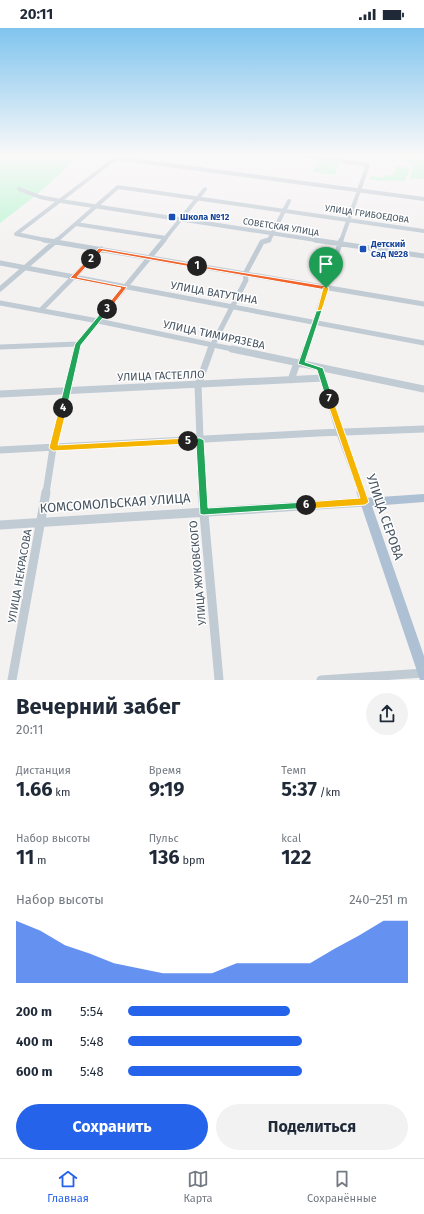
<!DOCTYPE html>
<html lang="ru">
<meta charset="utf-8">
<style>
:root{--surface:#fff;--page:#f2f2f3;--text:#1f2937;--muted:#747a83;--line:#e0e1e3;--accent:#2563eb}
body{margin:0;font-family:"Fira Sans",sans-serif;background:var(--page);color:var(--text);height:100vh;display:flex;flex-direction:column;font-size:15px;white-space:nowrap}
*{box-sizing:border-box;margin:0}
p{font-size:13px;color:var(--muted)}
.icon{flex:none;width:22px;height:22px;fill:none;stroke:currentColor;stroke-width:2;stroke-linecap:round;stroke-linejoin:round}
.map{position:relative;height:652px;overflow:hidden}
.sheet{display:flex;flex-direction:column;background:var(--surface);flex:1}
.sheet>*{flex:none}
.pin{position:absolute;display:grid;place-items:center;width:34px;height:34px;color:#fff;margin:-41px -17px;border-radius:50% 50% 50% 0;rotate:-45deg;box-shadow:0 0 4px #0007}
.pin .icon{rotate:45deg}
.km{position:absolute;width:20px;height:20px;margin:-10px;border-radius:50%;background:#222;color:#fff;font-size:11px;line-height:20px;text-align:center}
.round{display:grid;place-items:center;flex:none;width:42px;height:42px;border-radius:21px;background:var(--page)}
.summary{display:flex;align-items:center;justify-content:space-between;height:68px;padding:0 16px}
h1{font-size:22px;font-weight:700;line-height:30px}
.stats{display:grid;grid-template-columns:repeat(3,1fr);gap:6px;height:68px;padding:4px 16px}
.stats div{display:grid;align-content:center}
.stats b{font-size:20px;font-weight:700}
.stats small{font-size:11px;font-weight:400}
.stats p{font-size:11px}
.chart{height:112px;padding:8px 16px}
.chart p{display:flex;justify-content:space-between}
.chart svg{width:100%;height:72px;margin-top:4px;fill:var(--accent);opacity:.7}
.cta{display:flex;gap:8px;margin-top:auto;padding:8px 16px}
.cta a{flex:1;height:46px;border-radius:24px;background:var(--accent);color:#fff;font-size:16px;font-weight:700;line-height:46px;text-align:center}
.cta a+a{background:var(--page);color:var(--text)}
ul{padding:0 16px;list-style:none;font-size:13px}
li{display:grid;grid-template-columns:64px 48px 1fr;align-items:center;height:30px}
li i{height:10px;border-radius:5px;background:var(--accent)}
.status{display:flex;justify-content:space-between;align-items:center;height:28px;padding:0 20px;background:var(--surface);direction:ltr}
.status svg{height:11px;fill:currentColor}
.dock{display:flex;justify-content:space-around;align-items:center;height:56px;border-top:1px solid var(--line);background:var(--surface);font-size:11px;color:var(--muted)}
.dock a{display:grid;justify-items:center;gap:2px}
.dock .on{color:var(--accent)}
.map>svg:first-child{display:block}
.green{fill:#bcf5d3}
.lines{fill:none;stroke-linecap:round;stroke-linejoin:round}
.minor-far3{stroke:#c0cbd4;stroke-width:4}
.minor-far2{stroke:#c0cbd4;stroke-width:5}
.minor-far1{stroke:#c0cbd4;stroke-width:7}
.minor{stroke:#c0cbd4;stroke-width:9}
.major{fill:#aec0d3;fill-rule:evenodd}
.split-1{fill:#f0652b;stroke:#fff}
.split-2{fill:#f0652b;stroke:#fff}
.split-3{fill:#f0652b;stroke:#fff}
.split-4{fill:#22a559;stroke:#fff}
.split-5{fill:#f5b400;stroke:#fff}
.split-6{fill:#22a559;stroke:#fff}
.split-7{fill:#f5b400;stroke:#fff}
.split-8{fill:#22a559;stroke:#fff}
.split-9{fill:#f5b400;stroke:#fff}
.transit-dot{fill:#1a4fb4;stroke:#fff;stroke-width:1.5}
.labels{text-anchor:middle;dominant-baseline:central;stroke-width:3;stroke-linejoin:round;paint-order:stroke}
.far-street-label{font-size:9px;fill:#465461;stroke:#fff}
.far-transit-label{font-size:9px;font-weight:bold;fill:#164399;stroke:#fff;text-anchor:start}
.street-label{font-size:11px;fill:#465461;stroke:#fff}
.near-street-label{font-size:13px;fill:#465461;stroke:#fff}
</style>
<div class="status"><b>20:11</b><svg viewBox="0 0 49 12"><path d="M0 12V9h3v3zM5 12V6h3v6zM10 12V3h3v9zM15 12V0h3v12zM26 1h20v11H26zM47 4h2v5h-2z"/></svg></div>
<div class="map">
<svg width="424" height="652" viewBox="0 0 424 652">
<rect width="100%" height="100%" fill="#f4f1f1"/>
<path class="green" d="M0,128H80L35,168L0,195Z
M379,128H417L424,133V151L410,150L413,135Z
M318,131L340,134L335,147L313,144Z
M397,138L410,140L405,153L383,152L382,153L369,151L371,148L383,150L385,147L392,148Z"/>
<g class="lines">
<path class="minor-far3" d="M309,128L368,137L341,213
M19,161L40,169L61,173L322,213
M76,196L166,210
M50,213L16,206L116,130L424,171
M56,213L118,159L424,203
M163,213L205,161
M267,213L269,212L289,173"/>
<path class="minor-far2" d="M44,212L424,276
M315,212L424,228
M0,235L424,315
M0,261L57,212
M0,275L98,293L237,322
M41,282L101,221
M0,319L78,316
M77,322L78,316L164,212
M210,322L246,252L245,246L262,214L269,212
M306,322L341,212"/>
<path class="minor-far1" d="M232,321L424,361
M301,336L306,321
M320,340L339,403L362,465
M291,352L297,335
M0,366L323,350
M0,422L318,405L424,401
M46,465L53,420L77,321
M202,465L198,357L211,321"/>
<path class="minor" d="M202,464L219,652
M0,497L365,474L361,464
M12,652L46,464
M321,652L424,645"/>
<path class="major" d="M424,466V474L372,478L424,628V652H420L360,474L361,471L365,470Z"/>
</g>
<linearGradient id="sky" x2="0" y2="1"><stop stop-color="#80c4ee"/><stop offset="0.58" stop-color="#faf9f9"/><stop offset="1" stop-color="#faf9f9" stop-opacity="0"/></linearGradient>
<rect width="424" height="220" fill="url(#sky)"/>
<path class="split-1" d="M197,237L326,258L329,260L326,262L195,239L194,238Z"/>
<path class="split-2" d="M99,220L197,237L199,238L197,240L102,223L93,233H89V230Z"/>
<path class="split-3" d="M89,230L93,231L77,249L127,259L109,282L104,281L121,260L70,250Z"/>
<path class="split-4" d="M105,280L110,281L81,317L67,380L66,382H60L59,380L75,316Z"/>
<path class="split-5" d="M63,377L67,380L58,417L188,410L191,413L188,416L53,423L49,420L59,380Z"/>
<path class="split-6" d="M188,410H200L204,412L208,480L306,474L309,475L310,477L309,480L203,487L200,486L196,416L185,415L184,413Z"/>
<path class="split-7" d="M329,368L333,371L369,474L365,477L306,481L301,477L306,474L360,470L326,371Z"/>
<path class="split-8" d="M317,281L322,282L305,334L323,340L333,371L329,373L326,371L317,342L298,336Z"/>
<path class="split-9" d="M326,258L329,260L322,282L317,283L323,260Z"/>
<g class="transit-dot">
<rect x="168" y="185" width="8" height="8" rx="2"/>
<rect x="359" y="217" width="8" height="8" rx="2"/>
</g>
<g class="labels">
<g class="far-street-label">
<text transform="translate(367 186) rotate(8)">УЛИЦА ГРИБОЕДОВА</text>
<text transform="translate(281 199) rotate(9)">СОВЕТСКАЯ УЛИЦА</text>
</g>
<g class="far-transit-label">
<text x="180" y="189">Школа №12</text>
<text x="371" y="216">Детский<tspan x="371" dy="10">Сад №28</tspan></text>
</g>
<g class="street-label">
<text transform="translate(214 265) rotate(10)">УЛИЦА ВАТУТИНА</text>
<text transform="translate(214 307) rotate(12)">УЛИЦА ТИМИРЯЗЕВА</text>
<text transform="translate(161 348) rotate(-2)">УЛИЦА ГАСТЕЛЛО</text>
<text transform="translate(198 545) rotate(-95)">УЛИЦА ЖУКОВСКОГО</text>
<text transform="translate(20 548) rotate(-80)">УЛИЦА НЕКРАСОВА</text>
</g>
<g class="near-street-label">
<text transform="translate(115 475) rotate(-4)">КОМСОМОЛЬСКАЯ УЛИЦА</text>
<text transform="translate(385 489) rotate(71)">УЛИЦА СЕРОВА</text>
</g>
</g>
</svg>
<div class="pin" style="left:326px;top:260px;background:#1e9e55"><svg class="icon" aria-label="arrive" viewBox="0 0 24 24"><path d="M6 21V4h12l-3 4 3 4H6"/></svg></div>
<b class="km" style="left:197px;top:238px">1</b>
<b class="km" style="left:91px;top:231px">2</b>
<b class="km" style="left:107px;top:281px">3</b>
<b class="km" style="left:63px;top:380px">4</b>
<b class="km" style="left:188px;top:413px">5</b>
<b class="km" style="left:306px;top:477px">6</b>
<b class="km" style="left:329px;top:371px">7</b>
</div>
<section class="sheet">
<div class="summary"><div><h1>Вечерний забег</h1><p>20:11</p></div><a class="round"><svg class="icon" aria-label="share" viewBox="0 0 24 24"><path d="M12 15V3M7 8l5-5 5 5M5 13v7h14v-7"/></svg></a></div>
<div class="stats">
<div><p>Дистанция</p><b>1.66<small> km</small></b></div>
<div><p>Время</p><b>9:19</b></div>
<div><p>Темп</p><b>5:37<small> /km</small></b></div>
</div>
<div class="stats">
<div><p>Набор высоты</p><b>11<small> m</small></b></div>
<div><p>Пульс</p><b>136<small> bpm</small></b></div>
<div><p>kcal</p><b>122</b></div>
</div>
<div class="chart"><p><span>Набор высоты</span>240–251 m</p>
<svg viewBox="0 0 160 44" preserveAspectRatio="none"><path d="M0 44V6L10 12L20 21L30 26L40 32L50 35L60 38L70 38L80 38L90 32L100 32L110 32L120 32L130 23L140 15L150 6L160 6V44z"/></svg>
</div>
<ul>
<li><b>200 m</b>5:54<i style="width:58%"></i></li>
<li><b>400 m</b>5:48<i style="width:62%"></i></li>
<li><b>600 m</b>5:48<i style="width:62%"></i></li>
</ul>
<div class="cta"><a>Сохранить</a><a>Поделиться</a></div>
</section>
<nav class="dock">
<a class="on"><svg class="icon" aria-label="home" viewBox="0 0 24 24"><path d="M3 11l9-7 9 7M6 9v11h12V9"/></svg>Главная</a>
<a><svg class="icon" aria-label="map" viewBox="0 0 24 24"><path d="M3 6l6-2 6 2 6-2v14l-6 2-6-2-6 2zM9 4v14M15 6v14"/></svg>Карта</a>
<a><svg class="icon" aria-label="saved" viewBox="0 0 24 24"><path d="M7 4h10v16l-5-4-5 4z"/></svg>Сохранённые</a>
</nav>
